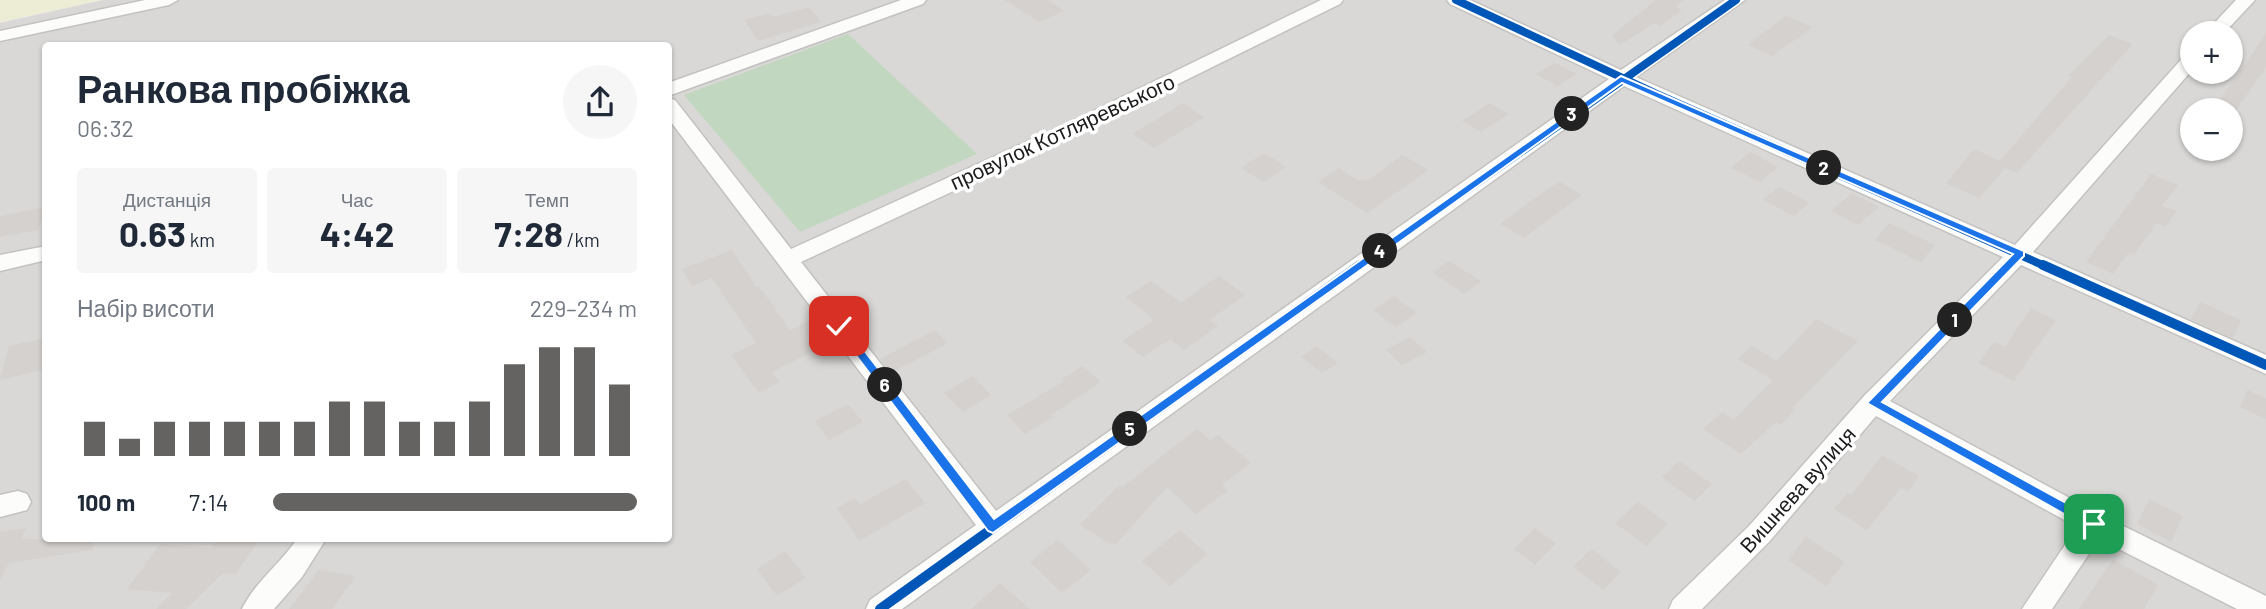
<!DOCTYPE html>
<html lang="uk">
<meta charset="utf-8">
<style>
:root{--surface:#fff;--page:#f6f6f7;--text:#1f2937;--muted:#747a83;--accent:#646362}
body{margin:0;font-family:Barlow,sans-serif;background:var(--page);color:var(--text);height:100vh;display:flex;flex-direction:column;font-size:26px;white-space:nowrap}
*{box-sizing:border-box;margin:0}
p{font-size:23px;color:var(--muted)}
.icon{flex:none;width:38px;height:38px;fill:none;stroke:currentColor;stroke-width:2;stroke-linecap:round;stroke-linejoin:round}
.map{position:relative;flex:1;overflow:hidden}
.sheet{position:absolute;left:42px;top:42px;width:630px;height:500px;display:flex;flex-direction:column;background:var(--surface);border-radius:7px;box-shadow:0 2px 5px #0004}
.sheet>*{flex:none}
.fabs{position:absolute;left:2180px;top:21px;display:grid;gap:14px}
.fabs a{display:grid;place-items:center;width:63px;height:63px;border-radius:50%;background:var(--surface);box-shadow:0 2px 5px #0004;font-size:35px}
.pin{position:absolute;display:grid;place-items:center;width:60px;height:60px;color:#fff;margin:-30px;border-radius:14px;box-shadow:0 4px 10px #0006}
.km{position:absolute;width:35px;height:35px;margin:-18px;border-radius:50%;background:#222;color:#fff;font-size:19px;line-height:35px;text-align:center}
.round{display:grid;place-items:center;flex:none;width:74px;height:74px;border-radius:37px;background:var(--page)}
.headline{display:flex;align-items:center;justify-content:space-between;height:119px;padding:0 35px}
h1{font-size:38px;font-weight:700;line-height:52px}
.metrics{display:grid;grid-template-columns:repeat(3,1fr);gap:10px;height:119px;padding:7px 35px}
.metrics div{display:grid;align-content:center;border-radius:7px;background:var(--page);text-align:center}
.metrics b{font-size:35px;font-weight:700}
.metrics small{font-size:19px;font-weight:400}
.metrics p{font-size:19px}
.chart{height:196px;padding:14px 35px}
.chart p{display:flex;justify-content:space-between}
.chart svg{width:100%;height:126px;margin-top:7px;stroke:var(--accent);stroke-width:6}
ul{padding:0 35px;list-style:none;font-size:23px}
li{display:grid;grid-template-columns:112px 84px 1fr;align-items:center;height:52px}
li i{height:18px;border-radius:9px;background:var(--accent)}
.map>svg:first-child{display:block}
.residential{fill:#d9d8d6;fill-rule:evenodd}
.farmland{fill:#edecd5}
.cemetery{fill:#c1d7c0}
.building{fill:#d5d1ce}
.lines{fill:none;stroke-linecap:round;stroke-linejoin:round}
.street-casing{stroke:#c3c2c0;stroke-width:3}
.street{fill:#fcfcfb;fill-rule:evenodd}
.cycleway-far1-casing{stroke:#fff;stroke-width:11}
.cycleway-casing{stroke:#fff;stroke-width:14}
.cycleway-far1{stroke:#0057b8;stroke-width:8}
.cycleway{stroke:#0057b8;stroke-width:10}
.route{fill:#1a73e8;stroke:#fff;stroke-width:2}
.labels{text-anchor:middle;dominant-baseline:central;stroke-width:7;stroke-linejoin:round;paint-order:stroke}
.street-label{font-size:21px;fill:#1c1c1c;stroke:#fff}
</style>
<div class="map">
<svg width="2266" height="609" viewBox="0 0 2266 609">
<rect width="100%" height="100%" fill="#eae8e4"/>
<path class="residential" d="M103,0H2266V609H0V23ZM2193,33H2231V72H2193ZM46,46H668V539H46ZM2193,110H2231V149H2193Z"/>
<path class="farmland" d="M0,0H101L0,22Z"/>
<path class="cemetery" d="M848,34L977,154L800,232L684,95Z"/>
<path class="building" d="M1005,0H1047L1064,11L1039,22Z
M1656,0H1685L1676,7L1682,10L1661,26L1655,23L1619,45L1612,35Z
M809,7L821,22L758,41L744,20L771,13L773,17Z
M1786,16L1813,27L1772,56L1748,45Z
M2266,34V67L2233,115L2231,110L2214,108Z
M2109,35L2133,44L2017,173L2005,168L1979,198L1946,183L1974,149L2000,161L2072,77L2068,76Z
M1555,63L1577,74L1557,86L1536,74Z
M1183,103L1204,117L1154,148L1132,134Z
M1490,103L1509,114L1481,132L1462,121Z
M1750,152L1778,167L1760,182L1731,168Z
M1264,153L1286,167L1264,182L1241,168Z
M1402,155L1429,170L1367,213L1318,182L1339,168L1359,181L1363,179L1367,181Z
M2151,174L2178,185L2162,206L2176,211L2166,227L2157,223L2134,254L2129,252L2113,274L2086,262Z
M1559,181L1582,195L1524,238L1500,224Z
M1779,187L1809,202L1794,216L1763,200Z
M1852,193L1879,207L1858,225L1831,211Z
M46,207L38,230L0,237V216Z
M1889,223L1935,245L1921,262L1875,240Z
M732,250L756,287L759,286L790,330L815,318L833,341L772,372L780,382L759,393L731,355L756,343L712,278L692,286L682,269Z
M1449,261L1481,281L1464,294L1433,273Z
M1219,276L1245,295L1210,320L1218,326L1184,350L1170,339L1143,357L1122,341L1154,320L1126,297L1151,281L1181,303Z
M1394,296L1417,313L1396,327L1373,310Z
M2200,302L2241,320L2233,338L2191,319Z
M2031,308L2056,320L2014,381L1978,363L1994,342L2005,347Z
M1816,319L1858,341L1793,407L1796,409L1781,425L1776,422L1741,454L1703,429L1722,412L1734,420L1773,380L1738,359L1752,346L1777,361Z
M935,330L948,343L891,373L880,359Z
M1410,337L1427,352L1402,365L1386,350Z
M46,338V369L0,380L9,346Z
M1316,346L1338,363L1322,373L1301,357Z
M1083,366L1101,382L1051,415L1053,417L1025,434L1007,415L1064,381L1062,379Z
M973,376L991,395L963,412L944,393Z
M2247,390L2266,398V419L2240,407Z
M848,404L863,422L829,440L815,421Z
M1197,429L1210,440L1218,435L1251,463L1222,485L1228,491L1196,514L1167,487L1116,544H1110L1080,525L1119,485L1122,487Z
M1882,455L1919,476L1908,492L1901,488L1867,530L1834,509L1848,493L1851,495Z
M1679,461L1712,484L1695,501L1662,477Z
M906,479L925,503L859,541L837,508L855,498L860,504Z
M2149,499L2183,516L2171,542L2137,524Z
M1638,502L1668,524L1646,546L1615,523Z
M26,528L21,539H92L93,550L9,563L0,581V532Z
M1535,528L1556,543L1535,565L1514,549Z
M1180,530L1207,554L1170,586L1142,561Z
M1806,537L1845,562L1826,586L1788,560Z
M218,539H260L236,574L223,573L186,609H156L172,593L127,589L160,544L211,548Z
M1058,540L1091,570L1062,593L1030,562Z
M1591,549L1621,572L1603,590L1573,567Z
M785,551L806,578L777,596L757,569Z
M2113,559L2158,585L2144,609H2079Z
M319,570L356,576L332,609H289Z
M1000,583L1030,609H971Z"/>
<g class="lines">
<defs>
<path id="street" d="M145,0H178L169,5L0,41V31Z
M901,0H926L923,4L668,96V83Z
M1321,0H1343L1340,4L1093,126L801,262L996,511L1609,79L1450,4L1447,0H1470L1621,70L1725,0H1745L1636,77L2015,245L2187,53L2193,52V69L2033,252L2266,355V374L2021,265L1890,401L2103,516L2266,596V609H2237L2099,539L2052,609H2022L2077,527L1876,416L1769,542L1702,609H1669L1673,600L1749,526L1864,396L2003,257L1624,86L902,609H866L870,600L976,525L668,118V98L675,100L791,249L1079,118Z
M2236,0H2255L2224,33H2205Z
M46,246V260L0,271V255Z
M18,491L27,494L31,502L27,510L0,517V495Z
M297,539H326L302,577L274,609H242C254,583 281,563 297,539Z"/>
</defs>
<use href="#street" class="street-casing"/>
<use href="#street" class="street"/>
<defs>
<path id="cycleway-far1" d="M1456,0L1657,94L2047,267
M1358,267L1736,0"/>
<path id="cycleway" d="M2043,265L2266,365
M880,609L1360,265"/>
</defs>
<use href="#cycleway-far1" class="cycleway-far1-casing"/>
<use href="#cycleway" class="cycleway-casing"/>
<use href="#cycleway-far1" class="cycleway-far1"/>
<use href="#cycleway" class="cycleway"/>
</g>
<path class="route" d="M1621,76L2024,251V256L1882,402L2099,521V528H2089L1867,403L2013,254L1622,83L993,533L988,531L834,326L835,323H843L994,519Z"/>
<g class="labels">
<g class="street-label">
<text transform="translate(1062 131) rotate(-25)">провулок Котляревського</text>
<text transform="translate(1797 489) rotate(-48)">Вишнева вулиця</text>
</g>
</g>
</svg>
<div class="fabs">
<a>+</a>
<a>−</a>
</div>
<div class="pin" style="left:2094px;top:524px;background:#1e9e55"><svg class="icon" aria-label="arrive" viewBox="0 0 24 24"><path d="M6 21V4h12l-3 4 3 4H6"/></svg></div>
<div class="pin" style="left:839px;top:326px;background:#d93025"><svg class="icon" aria-label="check" viewBox="0 0 24 24"><path d="M5 12l5 5 9-10"/></svg></div>
<b class="km" style="left:1955px;top:320px">1</b>
<b class="km" style="left:1824px;top:168px">2</b>
<b class="km" style="left:1572px;top:114px">3</b>
<b class="km" style="left:1380px;top:251px">4</b>
<b class="km" style="left:1130px;top:429px">5</b>
<b class="km" style="left:885px;top:385px">6</b>
<section class="sheet">
<div class="headline"><div><h1>Ранкова пробіжка</h1><p>06:32</p></div><a class="round"><svg class="icon" aria-label="share" viewBox="0 0 24 24"><path d="M12 15V3M7 8l5-5 5 5M5 13v7h14v-7"/></svg></a></div>
<div class="metrics">
<div><p>Дистанція</p><b>0.63<small> km</small></b></div>
<div><p>Час</p><b>4:42</b></div>
<div><p>Темп</p><b>7:28<small> /km</small></b></div>
</div>
<div class="chart"><p><span>Набір висоти</span>229–234 m</p>
<svg viewBox="0 0 160 44" preserveAspectRatio="none"><path d="M5 44V32M15 44V38M25 44V32M35 44V32M45 44V32M55 44V32M65 44V32M75 44V25M85 44V25M95 44V32M105 44V32M115 44V25M125 44V12M135 44V6M145 44V6M155 44V19"/></svg>
</div>
<ul>
<li><b>100 m</b>7:14<i style="width:100%"></i></li>
</ul>
</section>
</div>
